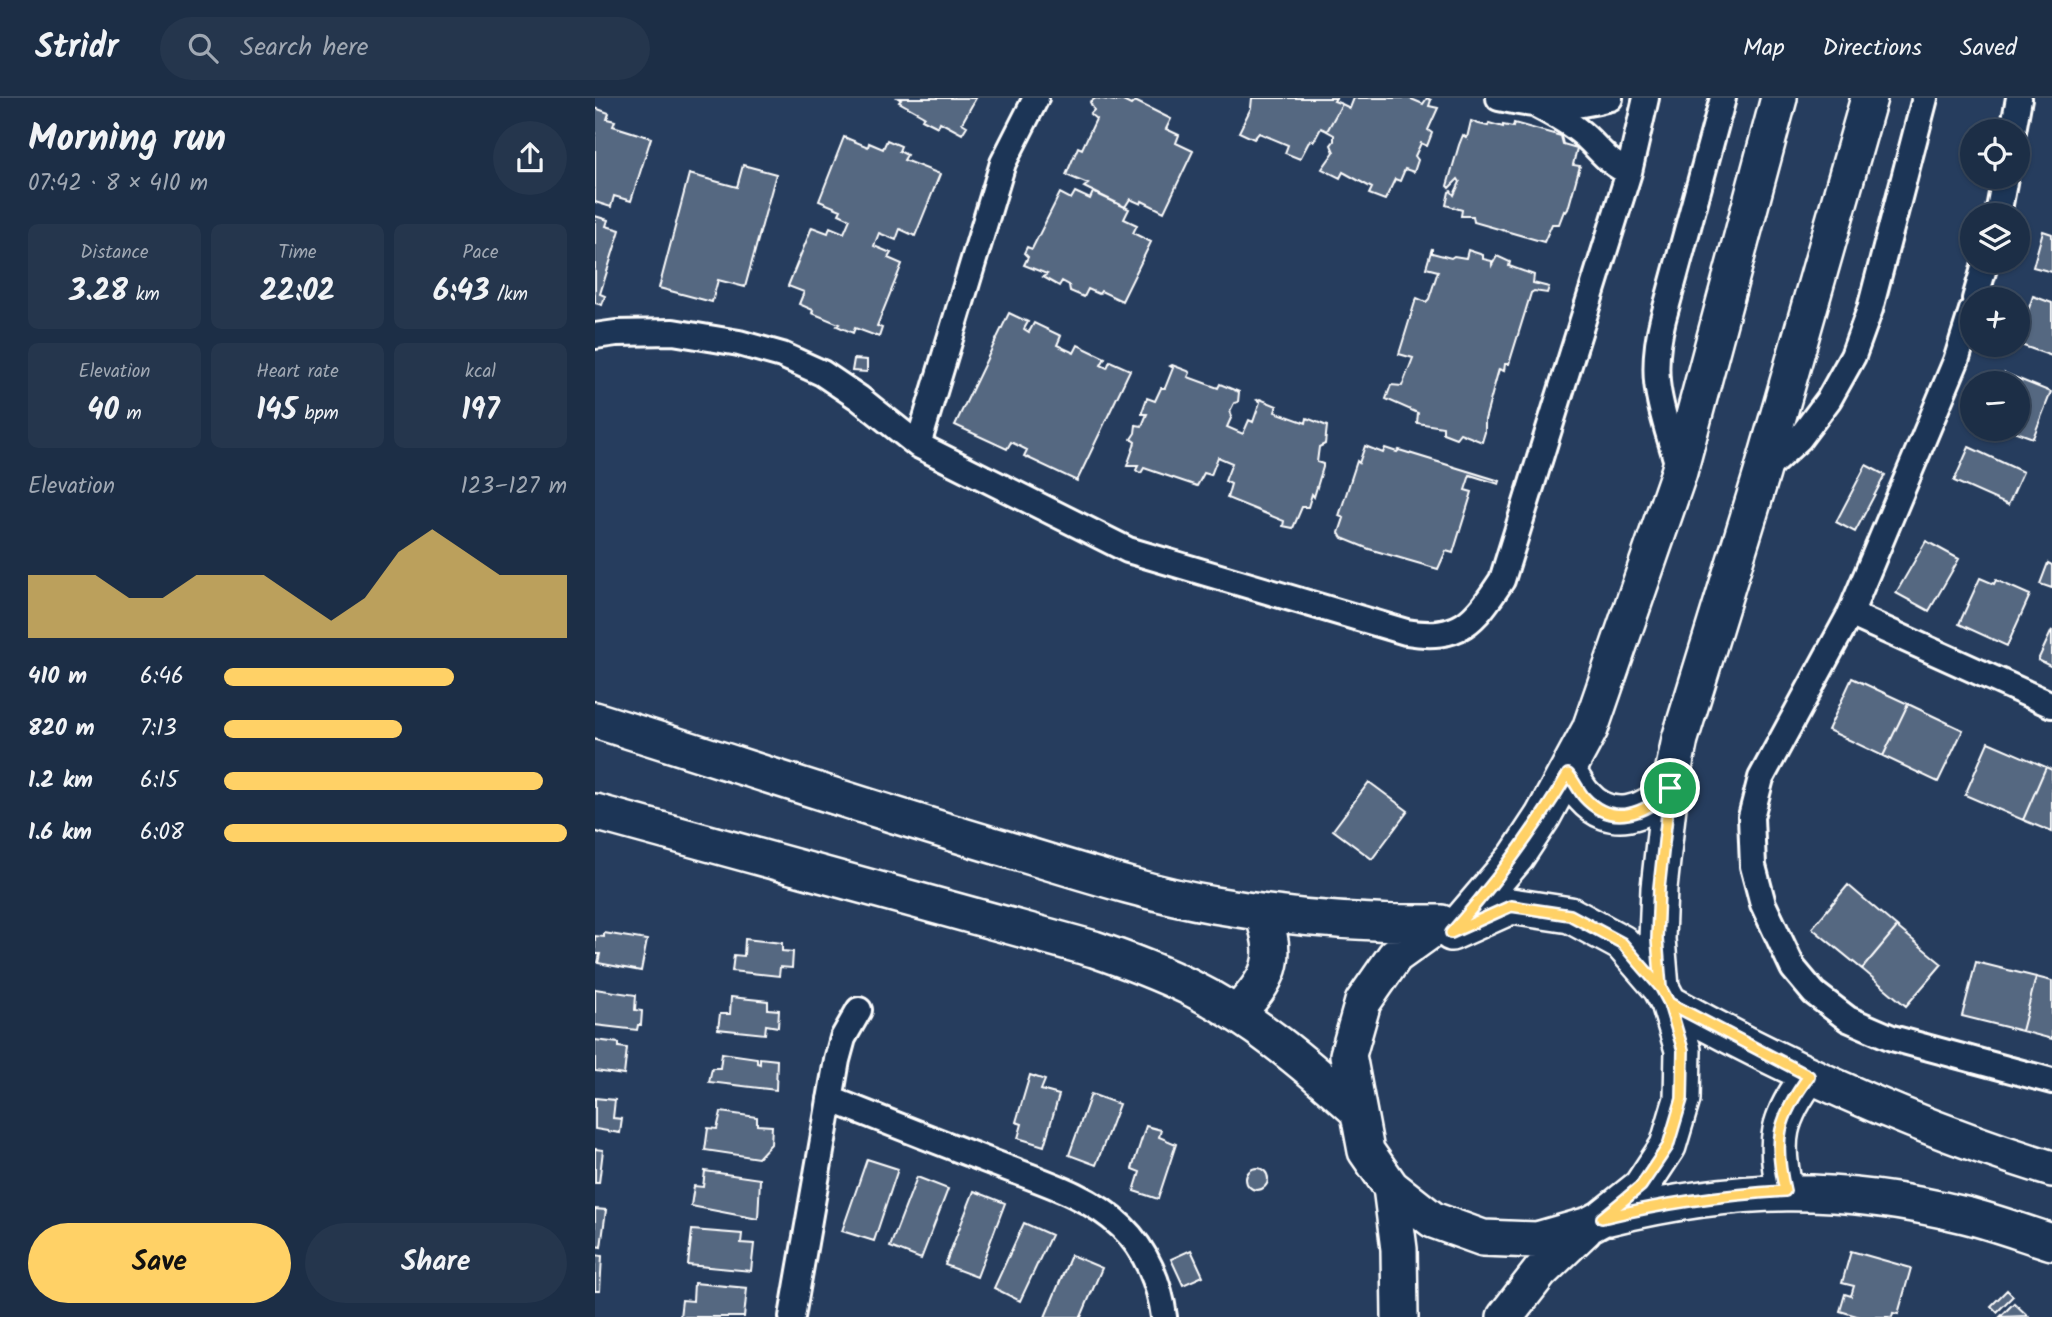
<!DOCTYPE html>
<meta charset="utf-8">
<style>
:root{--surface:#1c2e46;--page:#25364d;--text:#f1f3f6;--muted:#a0a8b3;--line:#3a4a5f;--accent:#ffd166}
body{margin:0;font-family:Kalam,sans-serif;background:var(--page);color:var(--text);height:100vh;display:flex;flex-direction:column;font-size:26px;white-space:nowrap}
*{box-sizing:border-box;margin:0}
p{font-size:23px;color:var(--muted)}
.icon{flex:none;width:38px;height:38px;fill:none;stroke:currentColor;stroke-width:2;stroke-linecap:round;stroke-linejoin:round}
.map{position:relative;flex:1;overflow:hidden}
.drawer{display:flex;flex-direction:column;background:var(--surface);width:595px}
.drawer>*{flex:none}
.buttons{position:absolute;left:1365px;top:21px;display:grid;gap:14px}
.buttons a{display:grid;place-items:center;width:70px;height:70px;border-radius:50%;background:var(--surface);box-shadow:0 2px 5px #0004,0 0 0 2px var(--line);font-size:35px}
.pin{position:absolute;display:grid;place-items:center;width:60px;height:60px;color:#fff;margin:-30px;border:4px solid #fff;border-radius:50%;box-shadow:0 2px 7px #0007}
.round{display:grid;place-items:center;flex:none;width:74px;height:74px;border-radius:37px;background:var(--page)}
.summary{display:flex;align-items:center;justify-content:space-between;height:119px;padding:0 28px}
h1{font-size:38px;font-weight:700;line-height:52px}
.stats{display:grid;grid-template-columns:repeat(3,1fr);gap:10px;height:119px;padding:7px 28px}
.stats div{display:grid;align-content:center;border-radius:10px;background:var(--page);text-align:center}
.stats b{font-size:30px;font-weight:700}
.stats small{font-size:19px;font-weight:400}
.stats p{font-size:19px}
.chart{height:196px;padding:14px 28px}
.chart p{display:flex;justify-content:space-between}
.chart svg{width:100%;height:126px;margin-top:7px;fill:var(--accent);opacity:.7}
.action{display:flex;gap:14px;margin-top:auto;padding:14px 28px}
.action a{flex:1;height:80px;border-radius:42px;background:var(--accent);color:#111;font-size:28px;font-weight:700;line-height:80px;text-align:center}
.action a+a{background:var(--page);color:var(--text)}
ul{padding:0 28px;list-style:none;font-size:23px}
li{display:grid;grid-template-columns:112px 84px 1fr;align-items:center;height:52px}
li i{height:18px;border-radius:9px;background:var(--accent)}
header{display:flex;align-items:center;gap:42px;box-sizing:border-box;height:98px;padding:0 35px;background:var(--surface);border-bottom:2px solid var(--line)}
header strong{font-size:33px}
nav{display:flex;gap:38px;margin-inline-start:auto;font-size:24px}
.search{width:490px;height:63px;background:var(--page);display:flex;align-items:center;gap:18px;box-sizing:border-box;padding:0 24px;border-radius:38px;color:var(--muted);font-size:26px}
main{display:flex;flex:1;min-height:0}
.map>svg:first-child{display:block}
.building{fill:#556781;stroke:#fff;stroke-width:2}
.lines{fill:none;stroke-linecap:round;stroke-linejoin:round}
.street-casing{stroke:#fff;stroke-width:30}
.secondary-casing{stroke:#fff;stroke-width:40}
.street{stroke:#1d3557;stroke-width:24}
.secondary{stroke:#1d3557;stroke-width:35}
.route-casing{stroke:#fff;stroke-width:14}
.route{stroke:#ffd166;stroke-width:9}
</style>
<header>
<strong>Stridr</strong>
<div class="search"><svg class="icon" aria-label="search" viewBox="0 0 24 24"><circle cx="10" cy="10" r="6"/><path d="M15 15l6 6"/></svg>Search here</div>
<nav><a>Map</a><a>Directions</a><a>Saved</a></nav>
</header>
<main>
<section class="drawer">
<div class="summary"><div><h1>Morning run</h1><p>07:42 · 8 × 410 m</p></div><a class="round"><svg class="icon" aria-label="share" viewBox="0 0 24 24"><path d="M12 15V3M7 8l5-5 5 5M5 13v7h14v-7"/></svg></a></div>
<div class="stats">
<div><p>Distance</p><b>3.28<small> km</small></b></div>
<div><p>Time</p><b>22:02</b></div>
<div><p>Pace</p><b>6:43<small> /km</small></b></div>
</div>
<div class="stats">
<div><p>Elevation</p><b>40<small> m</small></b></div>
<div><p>Heart rate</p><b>145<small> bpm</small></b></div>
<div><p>kcal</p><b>197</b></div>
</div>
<div class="chart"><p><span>Elevation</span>123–127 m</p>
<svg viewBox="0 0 160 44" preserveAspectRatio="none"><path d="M0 44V22L10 22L20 22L30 30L40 30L50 22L60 22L70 22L80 30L90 38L100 30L110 14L120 6L130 14L140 22L150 22L160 22V44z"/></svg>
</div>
<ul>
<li><b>410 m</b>6:46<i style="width:67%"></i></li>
<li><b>820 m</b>7:13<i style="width:52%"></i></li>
<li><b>1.2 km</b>6:15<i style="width:93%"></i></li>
<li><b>1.6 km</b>6:08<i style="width:100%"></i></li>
</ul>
<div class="action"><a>Save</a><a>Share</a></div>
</section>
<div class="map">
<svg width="1457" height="1219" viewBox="0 0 1457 1219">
<rect width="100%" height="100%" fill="#263d5e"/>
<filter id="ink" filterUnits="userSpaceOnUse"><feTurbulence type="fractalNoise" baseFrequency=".0143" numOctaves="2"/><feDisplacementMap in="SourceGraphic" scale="14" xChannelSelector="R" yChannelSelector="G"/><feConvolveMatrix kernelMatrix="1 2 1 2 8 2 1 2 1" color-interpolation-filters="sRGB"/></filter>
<g filter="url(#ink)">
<path class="building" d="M303,0H381L367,25L372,28L367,36L345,24L343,29L327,21L329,18L304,4L306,2Z
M501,0L521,3L526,2L536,7L540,3L576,21L571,31L584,37L581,45L598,53L569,114L547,103L546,106L535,101L530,109L489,89L493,86L471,77L483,49L487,51L501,21L495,16L499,12L495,4Z
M657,0H741L739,3L747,6L732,33L726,30L719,43L715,42L705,61L690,55L693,47L664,35L659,41L644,34L656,10Z
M759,0H814L828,6L832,0L836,2L834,8L843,10L833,32L837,35L832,48L826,45L820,58L823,62L819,74L810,71L805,83L800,81L790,102L774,96L777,90L748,74L745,80L727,71L739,54L736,47L739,43V37L732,33L747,6L755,10Z
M0,10L14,15L12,21L20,23L18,28L56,40L36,103L19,98L16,109L0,104Z
M876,23L884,26L893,28L894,25L908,29V27L918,29L919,25L966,38L968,46L982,50L978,67L985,68L973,111L971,114L969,113L964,126H957L949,144L879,124L878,118H866L867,112L851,107L854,94L856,93L859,97L865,84L863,81L854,90L852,88L864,47L868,37L872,40Z
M249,39L273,49L274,45L288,51L292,42L306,48L304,53L312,57L309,62L345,76L320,138L305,131L301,142L284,135L279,148L296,155L293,160L307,166L282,228L287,230L284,239L260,230L258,235L242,228L244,226L217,215L218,212L204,206L209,194L193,188L217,129L233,135L235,129L249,135L255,121L244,116L246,112L224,103Z
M148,67L181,76L150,189L123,182L117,204L64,190L94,76L142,89Z
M480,94L495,101L498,94L534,111L529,121L542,127L538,135L556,144L527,203L506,193L504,196L493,191L489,199L475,193L474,187L467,183L464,188L448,179L452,176L429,167L433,159L429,155L432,149L437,151L465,95L476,101Z
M0,118L13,122L11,128L25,132L5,196L10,198L7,207L0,205Z
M1448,133L1457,136V174L1438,169Z
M837,150V155L856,160L859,158L871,160L873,152L888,157V161L897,163V167L902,158L915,164L914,168L939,177L938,185L954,189L952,195L939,193L936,195L914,266H910L909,273L904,271L902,278L890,322V334L887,344L865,335L861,340L848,335V329L822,325L823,315L791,301L796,287L807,288L818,260L804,256L820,204L822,200L831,204L834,201L843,173L831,170Z
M1438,198L1457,205V258L1423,246L1427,232L1423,230L1429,212L1433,213Z
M414,215L433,224L429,231L434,234L439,225L466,238L462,247L479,255L483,247L510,260L506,267L512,270L515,263L535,272L482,383L429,358L432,352L416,344L412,351L360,327Z
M259,261L272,262V274L257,273Z
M577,267L593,273L595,275L593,279L623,290L625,286L644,294L643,304L639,305L635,313L637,318L632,329L648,336L654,322L658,324L665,304L662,302L665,301L682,308L680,314L711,325L712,320L732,328L730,346L724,349L722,364L728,366V369L719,399L717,396L713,409H707L698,430L688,428L689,423L632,400L636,386L630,383L637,365L623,359L616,377L609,375L602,388L549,370L546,375L543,374L541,372L543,368H532L539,348L540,344L536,341L540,335L541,327L547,328L552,316H547V314L552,300L560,303L566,290H570L578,270L575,268Z
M1409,275L1456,294L1438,340L1413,331H1423V285H1405Z
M770,348L788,355L790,350L802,354L804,352L905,383L904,386L875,377L870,392L877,394L858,455L851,453L843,471L774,451L747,440L744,435L749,420L744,418L762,363L764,365Z
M1374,349L1428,374L1413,407L1359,383Z
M1271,367L1290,377L1260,434L1241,424Z
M1331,443L1364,461L1334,513L1301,495Z
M1453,465L1457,467V490L1445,486Z
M1385,480L1399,486L1401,482L1435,497L1412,548L1364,526Z
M1457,532V569L1443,562Z
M1257,580L1313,606L1288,658L1233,632Z
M1313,606L1368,632L1343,684L1288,658Z
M1393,644L1451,669L1428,722L1370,697Z
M1451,669L1457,672V734L1428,722Z
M774,684L813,713L777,761L738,732Z
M1253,787L1302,829L1267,871L1217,830Z
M1302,829L1347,866L1311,908L1267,871Z
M9,835L52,842L46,873L3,865L5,856H0V838L9,839Z
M150,841L187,845V853L198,854L197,870L185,869L184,878L137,873L139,857L149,858Z
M1381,864L1441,879L1427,933L1367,918Z
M1441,879L1457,883V941L1427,933Z
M0,891L41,897L40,912L47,913L46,927H43L42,932L0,927Z
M136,899L173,903V911L184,912L183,929L171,927L170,936L123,931L125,916H135Z
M0,942L24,945V949L32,950L29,977L0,973Z
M127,955L162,960V965L165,966V960L182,962L181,992L114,984L117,970H125Z
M435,977L450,982L446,992L464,997L449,1048L423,1040L427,1026L421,1024Z
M496,996L524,1006L501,1067L474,1057Z
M0,1000L20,1002L18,1020L27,1021L25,1035L0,1031Z
M126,1014L162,1019V1027L177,1028L176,1046L163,1060L110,1052L113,1030L122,1031Z
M551,1028L566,1032L564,1039L581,1046L563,1101L539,1093L545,1074L537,1071Z
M0,1051L8,1052L4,1085H0Z
M272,1061L303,1071L279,1143L247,1133Z
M651 1081a11 11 0 1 1 22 0a11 11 0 1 1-22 0Z
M110,1073L165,1081L163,1121L96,1108L99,1088L108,1089Z
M322,1079L353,1091L326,1161L295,1149Z
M379,1093L410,1105L382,1179L350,1167Z
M0,1111L11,1112L6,1149L0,1148Z
M429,1125L456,1137L425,1203L399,1190Z
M97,1132L147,1136L146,1145L159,1146L156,1173L93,1167Z
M596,1152L608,1178L588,1187L576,1161Z
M1256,1153L1316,1170L1303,1216L1298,1215L1297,1219H1265L1245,1213L1250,1196L1256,1198L1259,1188L1247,1185Z
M0,1157L7,1158L5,1193H0Z
M476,1157L507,1170L486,1219H450Z
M99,1185L152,1190L149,1219H85L87,1202L98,1203Z
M1412,1192L1418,1198L1402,1214L1396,1208Z
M1419,1205L1433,1218L1405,1219Z"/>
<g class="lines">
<defs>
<path id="street" d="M904,0C946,9 972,12 1015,0
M943,8C960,17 977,26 991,39C1006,53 1014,66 1034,74
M1418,33L1424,0
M1403,117L1410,79
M1380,201L1391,163
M1377,212L1361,263L1255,516L1166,680L1156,719L1158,768L1168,806L1198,870L1219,895L1253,921L1297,940L1457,983
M0,238L21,235L78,234L144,245L187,257L227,275L264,300L323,347L533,452L811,534C865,543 879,524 907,482L1034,74L1051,0
M323,347L408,65L441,0
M1084,372C1068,312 1052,285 1068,221L1128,0
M1168,374L1204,341L1234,301L1258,258L1275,211L1330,0
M1255,516L1457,607
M235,1001C290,1023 344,1044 399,1065C442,1082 493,1096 527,1129C551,1152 565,1186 569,1219
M197,1219L242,962L248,940L264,912"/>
<path id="secondary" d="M0,622C135,664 269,709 404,749C475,770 546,794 619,807C694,820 769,826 846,825
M973,675C979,682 983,692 989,698C1016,729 1051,716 1075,690
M0,714L499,851C531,862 563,874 594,889C657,920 711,966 763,1013
M916,808L975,817L1027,845L1066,890L1074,905L1088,952L1087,1001L1073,1048L1046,1089L1007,1120L994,1127L942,1142L888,1140L838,1122L796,1089L771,1053L753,957L768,904L800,858L846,825L856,835Z
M863,827L921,759L948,718L995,631L1084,374L1184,0
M1066,890L1062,841L1064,790L1075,690L1085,641L1167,375L1274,0
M1074,905C1196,973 1323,1030 1457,1071
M641,916C674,882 686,861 667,815
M796,1089L804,1151L805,1219
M1190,1093C1178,1042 1183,1020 1214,978
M1014,1119C1140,1088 1243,1086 1370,1117C1399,1124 1428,1135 1457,1144
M910,1219L945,1174L990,1131"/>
</defs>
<use href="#street" class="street-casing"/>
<use href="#secondary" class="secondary-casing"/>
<use href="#street" class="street"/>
<use href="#secondary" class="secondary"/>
</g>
</g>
<g class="lines" filter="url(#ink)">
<defs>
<path id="route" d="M1075,690C1051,717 1016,729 989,699C983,692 979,682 973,676C938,735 902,783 856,835L916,808L975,817L1027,845L1066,890L1074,905L1214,978C1183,1020 1178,1042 1190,1093C1127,1097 1068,1105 1007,1120L1046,1088L1073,1048L1087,1001L1088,952L1074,905L1066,890L1062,841L1064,790L1075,690"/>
</defs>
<use href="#route" class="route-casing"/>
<use href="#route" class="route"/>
</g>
</svg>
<div class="buttons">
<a><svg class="icon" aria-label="locate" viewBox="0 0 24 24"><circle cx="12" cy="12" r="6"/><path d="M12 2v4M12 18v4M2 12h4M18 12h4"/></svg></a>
<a><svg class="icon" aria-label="layers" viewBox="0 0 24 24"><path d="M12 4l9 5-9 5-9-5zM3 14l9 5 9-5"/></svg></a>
<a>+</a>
<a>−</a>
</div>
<div class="pin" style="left:1075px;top:690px;background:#1e9e55"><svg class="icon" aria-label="arrive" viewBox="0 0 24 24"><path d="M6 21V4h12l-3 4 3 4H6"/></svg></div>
</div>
</main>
